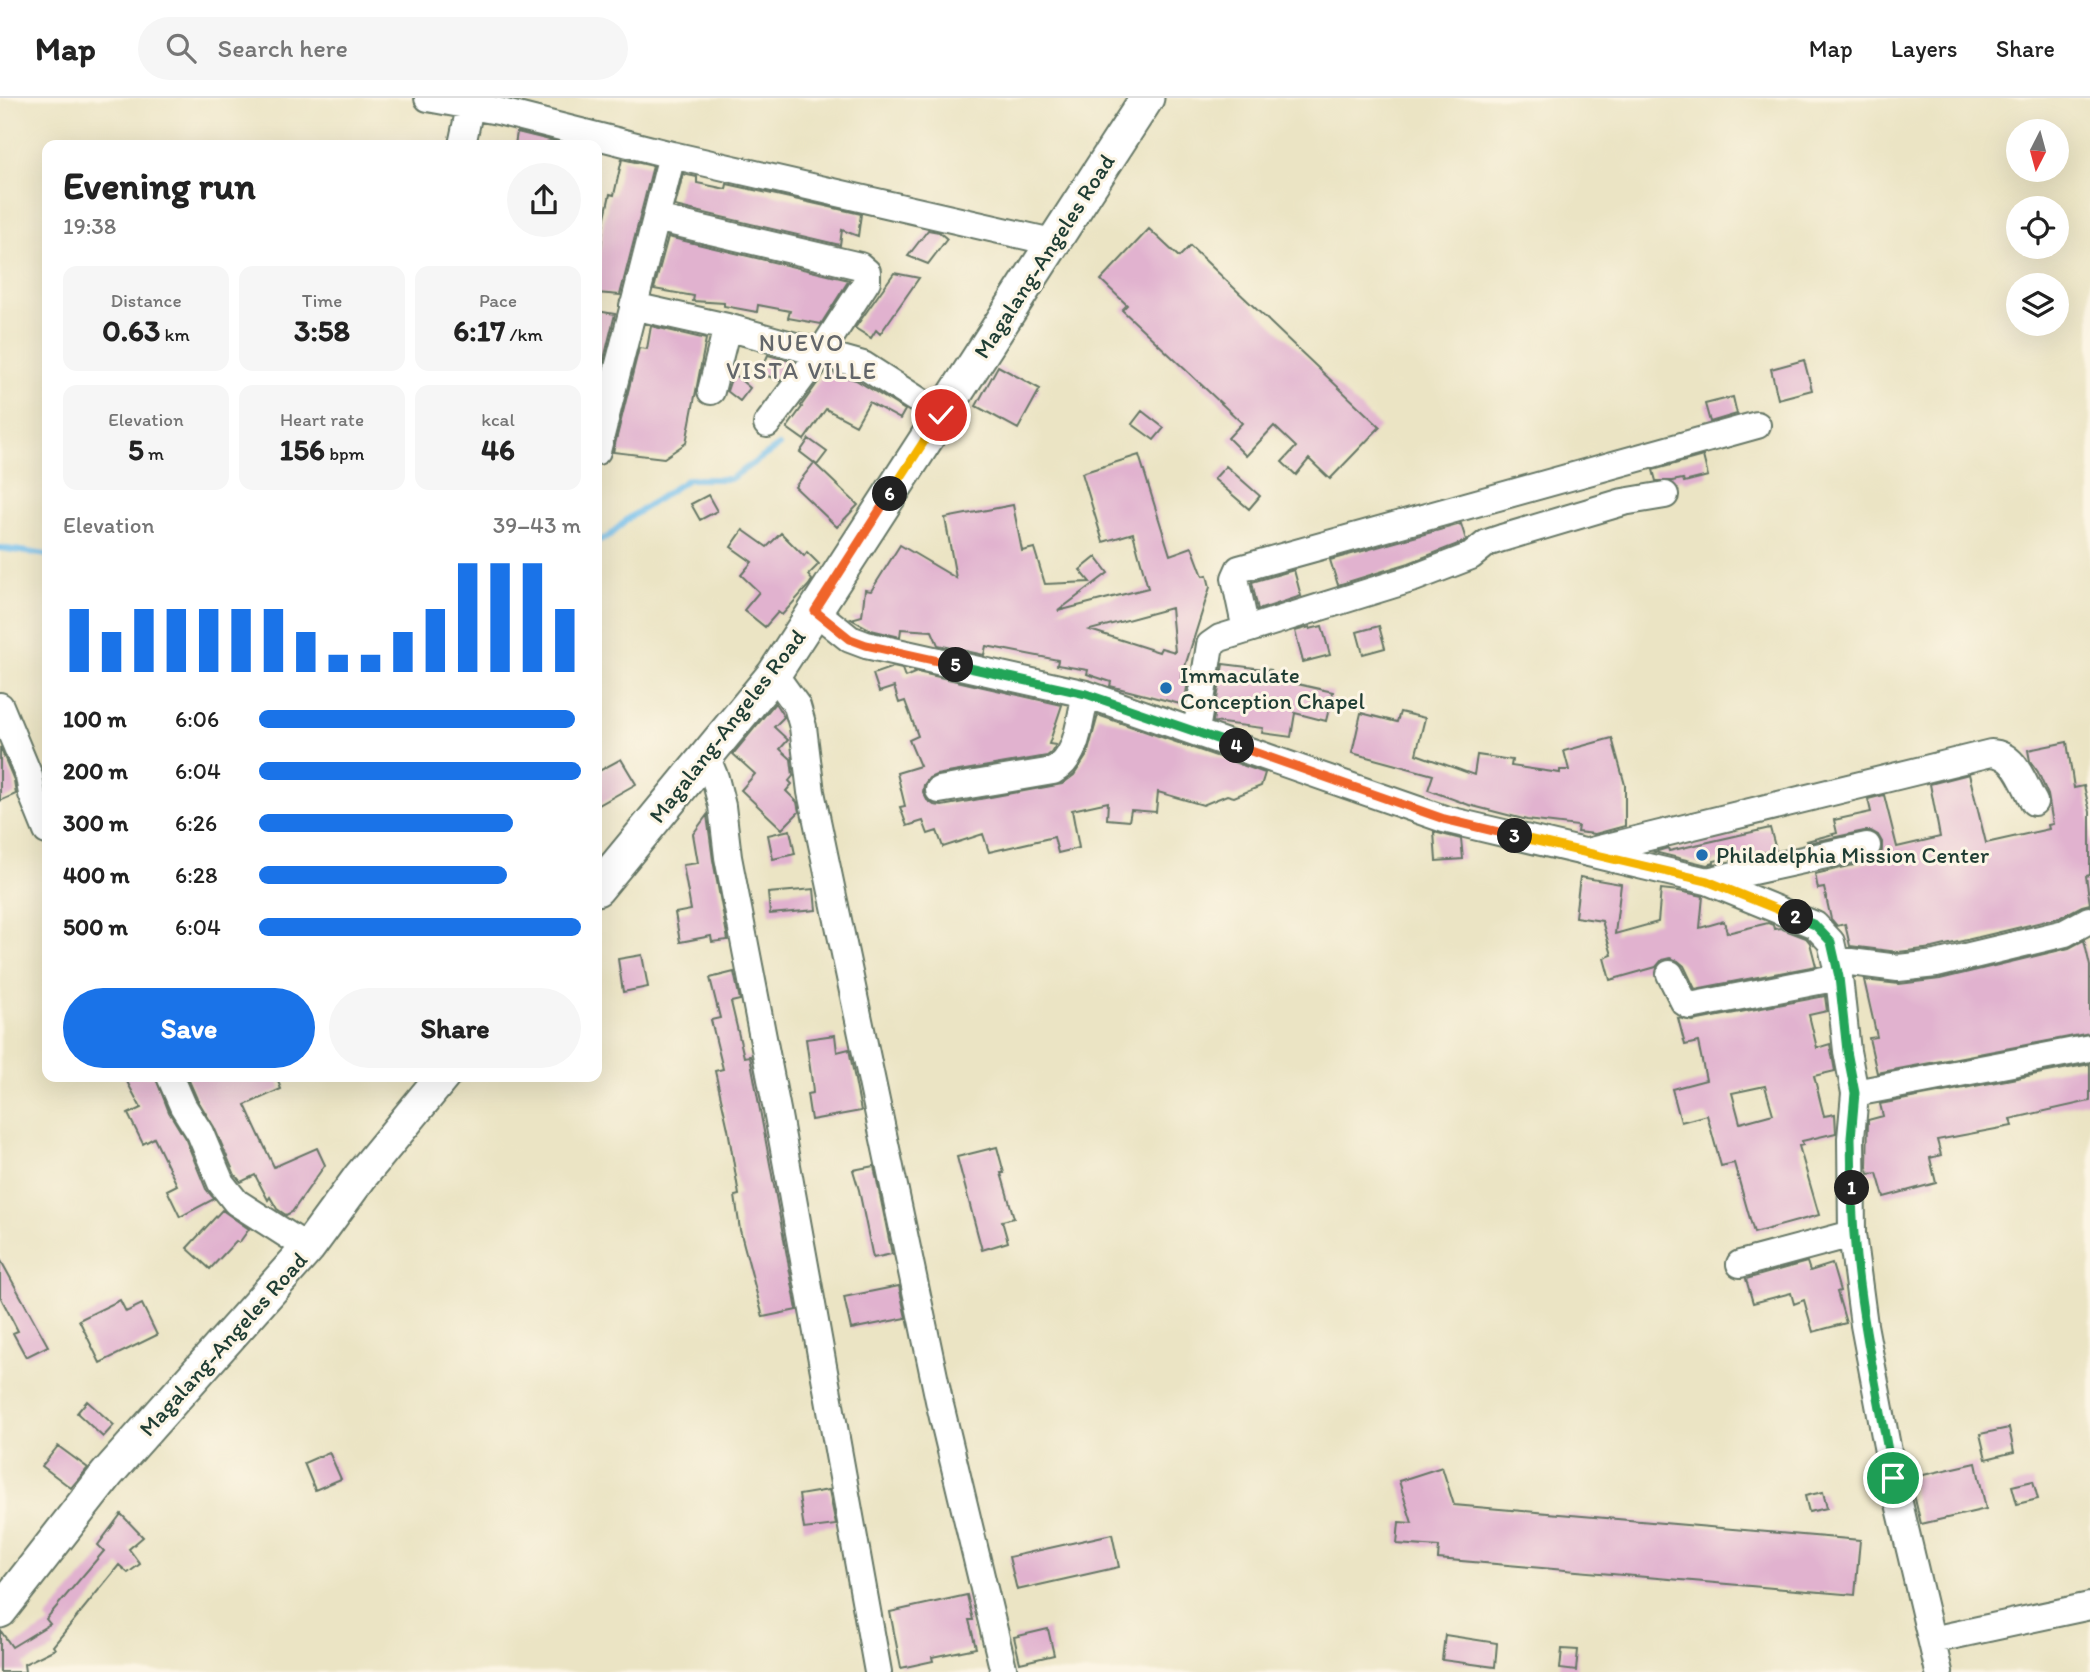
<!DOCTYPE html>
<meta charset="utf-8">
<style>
:root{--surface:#fff;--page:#f6f6f6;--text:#222;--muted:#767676;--line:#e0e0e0;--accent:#1a73e8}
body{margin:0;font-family:Itim,sans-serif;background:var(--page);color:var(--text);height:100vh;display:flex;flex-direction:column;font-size:26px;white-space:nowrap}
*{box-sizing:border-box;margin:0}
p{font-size:23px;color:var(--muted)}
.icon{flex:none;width:38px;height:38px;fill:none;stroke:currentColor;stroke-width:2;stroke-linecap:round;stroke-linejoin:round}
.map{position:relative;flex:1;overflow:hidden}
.drawer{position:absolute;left:42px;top:42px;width:560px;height:942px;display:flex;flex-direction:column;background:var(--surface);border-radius:14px;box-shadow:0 7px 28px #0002}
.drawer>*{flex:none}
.needle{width:46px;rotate:186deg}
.fabs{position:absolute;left:2006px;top:21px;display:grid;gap:14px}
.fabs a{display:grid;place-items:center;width:63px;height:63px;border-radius:50%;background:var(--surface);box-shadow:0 7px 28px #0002;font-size:35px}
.pin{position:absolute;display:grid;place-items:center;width:60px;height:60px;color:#fff;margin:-30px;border:4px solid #fff;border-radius:50%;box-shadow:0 2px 7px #0007}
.km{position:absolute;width:35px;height:35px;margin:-18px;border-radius:50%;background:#222;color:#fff;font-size:19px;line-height:35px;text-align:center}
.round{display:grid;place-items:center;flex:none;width:74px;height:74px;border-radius:37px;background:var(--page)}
.head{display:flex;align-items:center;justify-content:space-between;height:119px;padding:0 21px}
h1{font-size:38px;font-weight:700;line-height:52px}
.figures{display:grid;grid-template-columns:repeat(3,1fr);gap:10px;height:119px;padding:7px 21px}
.figures div{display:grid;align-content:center;border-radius:14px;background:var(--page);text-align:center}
.figures b{font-size:30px;font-weight:700}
.figures small{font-size:19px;font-weight:400}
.figures p{font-size:19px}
.chart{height:196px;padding:14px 21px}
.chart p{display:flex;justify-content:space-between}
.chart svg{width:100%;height:126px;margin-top:7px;stroke:var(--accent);stroke-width:6}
.action{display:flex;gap:14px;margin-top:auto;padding:14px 21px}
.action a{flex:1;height:80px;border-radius:42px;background:var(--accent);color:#fff;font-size:28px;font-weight:700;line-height:80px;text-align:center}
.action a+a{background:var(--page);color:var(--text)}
ul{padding:0 21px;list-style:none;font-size:23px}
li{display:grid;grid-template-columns:112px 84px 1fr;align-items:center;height:52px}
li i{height:18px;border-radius:9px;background:var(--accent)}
header{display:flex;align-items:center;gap:42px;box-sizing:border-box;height:98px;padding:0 35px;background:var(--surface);border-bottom:2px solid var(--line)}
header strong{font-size:33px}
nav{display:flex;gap:38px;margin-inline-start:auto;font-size:24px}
.search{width:490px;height:63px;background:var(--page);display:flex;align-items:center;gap:18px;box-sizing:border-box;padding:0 24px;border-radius:38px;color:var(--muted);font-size:26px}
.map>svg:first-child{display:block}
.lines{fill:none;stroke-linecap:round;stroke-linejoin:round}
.stream{stroke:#73bfed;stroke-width:6}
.building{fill:#e1b2cf;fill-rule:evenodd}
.minor-casing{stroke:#676;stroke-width:30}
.major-casing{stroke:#676;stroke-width:37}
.minor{stroke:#fff;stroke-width:26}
.major{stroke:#fff;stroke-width:33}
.split-1-casing{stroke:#fff;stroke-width:14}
.split-2-casing{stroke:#fff;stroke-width:14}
.split-3-casing{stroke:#fff;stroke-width:14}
.split-4-casing{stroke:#fff;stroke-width:14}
.split-5-casing{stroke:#fff;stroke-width:14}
.split-6-casing{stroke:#fff;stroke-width:14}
.split-7-casing{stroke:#fff;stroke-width:14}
.split-1{stroke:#22a559;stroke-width:9}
.split-2{stroke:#22a559;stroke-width:9}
.split-3{stroke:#f5b400;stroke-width:9}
.split-4{stroke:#f0652b;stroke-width:9}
.split-5{stroke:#22a559;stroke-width:9}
.split-6{stroke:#f0652b;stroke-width:9}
.split-7{stroke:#f5b400;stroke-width:9}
.poi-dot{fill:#1f6fb2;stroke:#fcf5e5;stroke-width:2.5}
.labels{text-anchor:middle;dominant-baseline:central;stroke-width:6;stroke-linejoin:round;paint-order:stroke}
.street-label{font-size:23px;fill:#1f3d34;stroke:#fcf5e5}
.poi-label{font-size:23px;fill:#1f3d34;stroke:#fcf5e5;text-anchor:start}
.neighbourhood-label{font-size:24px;letter-spacing:2px;fill:#63666a;stroke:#fcf5e5}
</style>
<header>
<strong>Map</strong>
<div class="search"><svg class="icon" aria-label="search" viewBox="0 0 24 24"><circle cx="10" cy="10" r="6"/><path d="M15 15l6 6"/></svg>Search here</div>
<nav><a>Map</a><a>Layers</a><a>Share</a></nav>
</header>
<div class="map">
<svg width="2090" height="1574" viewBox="0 0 2090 1574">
<rect width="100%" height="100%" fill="#fcf5e5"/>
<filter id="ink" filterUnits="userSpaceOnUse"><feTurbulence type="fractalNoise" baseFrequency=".0143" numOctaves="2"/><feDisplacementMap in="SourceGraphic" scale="14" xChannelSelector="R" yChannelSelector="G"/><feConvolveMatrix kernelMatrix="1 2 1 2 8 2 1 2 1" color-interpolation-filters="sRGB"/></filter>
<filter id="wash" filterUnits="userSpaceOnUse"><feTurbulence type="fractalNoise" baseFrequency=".00686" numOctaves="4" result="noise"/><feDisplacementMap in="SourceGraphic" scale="28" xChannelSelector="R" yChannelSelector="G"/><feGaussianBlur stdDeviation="1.57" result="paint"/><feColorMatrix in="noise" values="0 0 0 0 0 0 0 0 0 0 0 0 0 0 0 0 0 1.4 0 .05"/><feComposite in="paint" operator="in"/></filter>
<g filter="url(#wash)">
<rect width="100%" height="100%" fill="#ebe4c4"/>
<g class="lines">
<path class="stream" d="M597,443L608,439L629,420L688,381H730L779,348
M0,450L47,457"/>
</g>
<g id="blocks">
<path class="building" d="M517,34L562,45V47H515Z
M622,61L653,68L620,197L597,195L603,128L610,96L614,97Z
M683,76L697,79V85L726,91L727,86L861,116L858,138L842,132L840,147L675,108Z
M1149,131L1179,159L1190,148L1380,329L1330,381L1309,361L1296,377L1282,364L1296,349L1274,328L1246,358L1228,340L1242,325L1122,212L1127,207L1101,182Z
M928,132L939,134L947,141L928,166L908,158Z
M668,139L849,182L821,226L788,220L790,213L758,207L757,214L724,208V205L693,203L694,198L654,191Z
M894,175L919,180L880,236L876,232L871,240L855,230Z
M597,213L615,216L597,290Z
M651,228L706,241L686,345L664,360L613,354L639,250L647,251Z
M768,257L794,264L780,283L760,275Z
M1804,262L1812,292L1778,301L1771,271Z
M998,268L1040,291L1018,331L976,308Z
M826,273L856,282L905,312L900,321L869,304L856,327L826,311L804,342L787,330L802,309L801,308Z
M735,277L750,290L740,303L727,293L730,284Z
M1733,299L1737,316L1710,324L1705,306Z
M1142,313L1164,330L1154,342L1132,326Z
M809,341L827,354L817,367L800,354Z
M1139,357L1170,457L1192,449L1203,478L1207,477L1210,489L1181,581L1188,584L1184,607L1110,588L1111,584L1087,576L1088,572L1057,567L1058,562L986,548L984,557L938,547L932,533L901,531L900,539L871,532L851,521L862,518L865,492L871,493L900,447L956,480L945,420L1013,407L1022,453L1034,450L1045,486L1090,484L1080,472L1096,459L1108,475L1058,513L1148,490L1133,435L1103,444L1082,375ZM1171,510L1175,554L1161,550L1159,554L1090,532Z
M1703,358L1708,378L1684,384L1683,381L1672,383H1656L1653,372Z
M814,365L858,407L837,429L795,389Z
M1226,368L1260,398L1249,411L1214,381Z
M708,397L717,413L700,422L691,406Z
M1461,426L1466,442L1463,444L1409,465L1338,487L1330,462Z
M743,432L767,449L781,435L804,458L807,454L819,466L808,477L812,482L809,487L782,517L778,514L765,529L744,512L759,494L741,477L752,464L731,449Z
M1294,472L1301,498L1258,512L1252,484Z
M1322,528L1330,557L1303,564L1295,533L1310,529V531Z
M1379,528L1385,550L1363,556L1357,534Z
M1223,566L1272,572L1257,577L1333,594L1326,623L1295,615L1291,639L1262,635L1263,630L1213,624Z
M893,569L902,571L905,579L917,574L1062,607L1049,646L1056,647L1051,655L1047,658L936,677L929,680L924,687L923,694L927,702L934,707L942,708L1062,686L1074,677L1087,657L1098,617L1265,675L1261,688L1234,699L1227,697L1203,707L1158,694L1156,714L1131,712L1129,723L1107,721L1108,704L1072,712L1079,750L1058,755L1054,739L989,754L983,736L943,749L937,733L928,736L923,723L907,728L900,709L905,708L897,675L920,668L909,642L918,638L905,603L899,605L894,589L879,594L873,576Z
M775,605L784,619L774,629L788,642L780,651L791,661L793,678L789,683L792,686L786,693L797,704L799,714L782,731L741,692L755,676L733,656Z
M1400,614L1425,620L1416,656L1474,677L1477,657L1512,662L1511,668L1560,675V672H1569L1564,653L1612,640L1625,687V728L1595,736L1577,734L1578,728L1527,722L1469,707L1428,692L1433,677L1352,655L1361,615L1397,624Z
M2067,644L2074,690L2084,688L2090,714V777L2086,778L2090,806L2082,808L2059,820L1933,850L1898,854L1850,848L1845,826L1837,828L1831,821L1824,790L1818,791L1815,776L1871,763L1877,760L1882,753V744L1878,737L1871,733H1864L1808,745L1807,743L1837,735L1834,722L1871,714L1868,701L1884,697L1897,749L1940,739L1930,686L1969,676L1986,745L2049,731L2048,727L2053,726L2048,697L2038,674L2030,663L2028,652Z
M0,649L14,682L16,696L0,703Z
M621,661L636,686L597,708V674Z
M707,717L713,762L728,842L712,844L711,838L680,844L675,815L691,812L683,767L698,765L693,736Z
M1770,730L1776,752L1756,756L1755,754L1714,763V765L1707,767L1654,754L1668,750L1669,753Z
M790,732L795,756L773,761L768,737Z
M1434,734L1461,741L1463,761L1436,763Z
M1580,779L1621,786L1615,836L1658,824L1661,791L1679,793L1703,798L1700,830L1724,823L1727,835L1768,825L1773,827L1774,831L1780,830L1806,840L1810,845L1816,868L1695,891L1684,868L1678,863L1670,860L1662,862L1656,869L1610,882L1604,860L1612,857L1602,823L1575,819Z
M814,791L816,812L770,816L768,795Z
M2084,842L2090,868V935L1877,975L1869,940L1877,939L1864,882L1899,886L1940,881L2069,850Z
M642,857L648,889L623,894L618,861Z
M734,874L740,902L731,904L744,959L750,958L797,1212L763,1219L740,1132L735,1098L739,1097L728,1031L715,973L723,971L711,922L720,920L710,880Z
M1825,898L1827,913L1809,917L1817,950L1830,946L1835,973L1814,978L1824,1018L1835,1016L1836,1035L1802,1043L1803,1047L1799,1048L1819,1117L1754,1135L1734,1065L1721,1068L1707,1017L1681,1024L1672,991L1706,982L1698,944L1685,947L1678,920L1693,923ZM1765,988L1773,1016L1740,1025L1732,995Z
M835,937L837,954L849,951L861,1013L811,1022L807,996L813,995L812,984L806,941Z
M2090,966V1003L2010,1021L2012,1028L1937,1042L1941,1057L1930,1060L1936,1085L1884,1099L1877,1075L1869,1076L1867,1069L1868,1022L1883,1018L1880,1006Z
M124,978H155L169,1014L186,1042L206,1091L214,1101L180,1119L167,1092L177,1087L154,1040L143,1046L128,1016L141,1010Z
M187,978H276L281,991L245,1007L274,1069L317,1050L325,1067L292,1114L286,1117L277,1111L270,1099L268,1102L255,1077L241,1084L235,1077L214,1029L197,1001Z
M997,1049L1004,1075H1001L1014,1120L1002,1123L1008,1144L982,1152L957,1059Z
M874,1068L892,1156L873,1160L859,1092L853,1072Z
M222,1112L249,1131L239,1145L236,1143L210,1171L187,1150Z
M0,1161L48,1248L26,1259L13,1235L18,1233L0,1198Z
M1807,1164L1810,1173L1832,1166L1840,1193L1837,1194L1846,1225L1813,1234L1804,1202L1794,1206L1791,1195L1753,1205L1746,1181Z
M899,1188L906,1220L851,1231L844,1199Z
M120,1202L126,1214L142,1206L157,1237L100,1265L79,1222Z
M87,1303L114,1327L103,1339L77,1315Z
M2009,1330L2014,1354L1986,1361L1980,1336Z
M58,1348L88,1370L71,1390L42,1368Z
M329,1354L341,1381L315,1392L304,1365Z
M1976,1365L1986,1411L1921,1426L1910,1380Z
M1442,1369L1454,1407L1860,1442L1855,1497L1438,1461L1439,1449L1397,1446L1399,1424L1412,1425L1399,1383Z
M2033,1383L2038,1401L2017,1406L2012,1388Z
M829,1392L836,1427L804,1431L799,1397Z
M1823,1394L1827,1410L1809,1414L1805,1398Z
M121,1416L143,1439L129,1451L140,1466L128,1475L119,1467L53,1548L55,1551L24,1566L25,1574H0V1532L12,1549L50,1526L46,1521L104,1453L98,1447Z
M1112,1436L1119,1469L1017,1492L1009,1459Z
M967,1497L973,1522H969L976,1550L932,1559L933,1563L901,1570L890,1514Z
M1048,1531L1054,1557L1020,1565L1014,1539Z
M1445,1537L1497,1545L1495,1569L1442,1562Z
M1562,1551L1578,1552L1576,1573L1560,1571Z"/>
</g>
</g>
<g filter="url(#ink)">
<use href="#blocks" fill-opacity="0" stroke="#676" stroke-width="2"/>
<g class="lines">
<defs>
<path id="minor" d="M428,0L498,13L672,57L1052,144
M462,47L470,9
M656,120L860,168L867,174V183L821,254L767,326
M633,208L727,229L863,267L941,317
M711,293L727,229
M597,353L672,57
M815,513L850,541L866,547L1086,596L1444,721L1707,783L1815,827L1831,844L1839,879L1847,953L1855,995L1851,1040L1852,1136L1864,1227L1893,1380L1939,1574
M1246,532L1414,480L1471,458L1487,445L1502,440L1623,404L1665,397
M774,576L797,608L803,629L811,694L940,1307L1004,1574
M0,608L29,678L32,696L47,733
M1196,633L1210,547L1220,540L1246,532L1235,480L1239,471L1757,327
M706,658L715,680L722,708L728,759L777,1012L878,1574
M939,692L1053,673C1079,659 1079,622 1086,596
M1591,753L1991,655C2016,656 2023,685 2034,704
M1707,783L1867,748
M1835,862L1898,870L1936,866L2065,835L2089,822
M1670,876L1684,904L1690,908L1839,879
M170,978L183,1008L200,1035L221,1085L236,1104L308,1150
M1855,995L2090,950
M1740,1166L1852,1136
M1932,1542L2090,1508"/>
<path id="major" d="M597,791L774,576L1147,0
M0,1513L107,1376L308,1150L360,1079L443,978"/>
</defs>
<use href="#minor" class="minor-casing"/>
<use href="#major" class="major-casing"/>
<use href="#minor" class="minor"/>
<use href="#major" class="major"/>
</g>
</g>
<g class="lines" filter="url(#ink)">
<defs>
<path id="split-1" d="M1852,1090C1853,1189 1876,1283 1893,1380"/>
<path id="split-2" d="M1796,819L1815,827L1831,844L1839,879L1847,953L1855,995L1851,1040L1852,1090"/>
<path id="split-3" d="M1515,738L1707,783L1796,819"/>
<path id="split-4" d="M1237,648L1444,721L1515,738"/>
<path id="split-5" d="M956,567L1086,596L1237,648"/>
<path id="split-6" d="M890,396L815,513L850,541L866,547L956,567"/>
<path id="split-7" d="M890,396L941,317"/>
</defs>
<use href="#split-1" class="split-1-casing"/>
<use href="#split-2" class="split-2-casing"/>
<use href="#split-3" class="split-3-casing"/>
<use href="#split-4" class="split-4-casing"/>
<use href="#split-5" class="split-5-casing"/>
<use href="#split-6" class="split-6-casing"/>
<use href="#split-7" class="split-7-casing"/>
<use href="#split-1" class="split-1"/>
<use href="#split-2" class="split-2"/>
<use href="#split-3" class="split-3"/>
<use href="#split-4" class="split-4"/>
<use href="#split-5" class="split-5"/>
<use href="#split-6" class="split-6"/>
<use href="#split-7" class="split-7"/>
</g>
<g class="poi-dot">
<circle cx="1166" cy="590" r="7"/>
<circle cx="1702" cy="757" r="7"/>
</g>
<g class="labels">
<g class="street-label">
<text transform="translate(1044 158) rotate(-57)">Magalang-Angeles Road</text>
<text transform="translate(727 628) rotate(-52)">Magalang-Angeles Road</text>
<text transform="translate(223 1246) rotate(-48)">Magalang-Angeles Road</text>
</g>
<g class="poi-label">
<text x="1180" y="577">Immaculate<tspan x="1180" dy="26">Conception Chapel</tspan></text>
<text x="1716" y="757">Philadelphia Mission Center</text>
</g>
<g class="neighbourhood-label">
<text x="802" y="244">NUEVO<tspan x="802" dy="28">VISTA VILLE</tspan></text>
</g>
</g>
</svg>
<div class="fabs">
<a><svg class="needle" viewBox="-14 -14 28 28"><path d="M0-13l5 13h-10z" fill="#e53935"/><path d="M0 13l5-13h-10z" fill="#767676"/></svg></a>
<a><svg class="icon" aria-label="locate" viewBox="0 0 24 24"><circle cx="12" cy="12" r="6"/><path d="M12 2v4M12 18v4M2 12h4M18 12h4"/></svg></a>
<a><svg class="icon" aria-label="layers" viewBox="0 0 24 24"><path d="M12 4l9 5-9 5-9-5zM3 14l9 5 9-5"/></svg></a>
</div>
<div class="pin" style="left:1893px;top:1380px;background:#1e9e55"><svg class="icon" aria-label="arrive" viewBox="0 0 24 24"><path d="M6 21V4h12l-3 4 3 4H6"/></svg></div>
<div class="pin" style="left:941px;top:317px;background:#d93025"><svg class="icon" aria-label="check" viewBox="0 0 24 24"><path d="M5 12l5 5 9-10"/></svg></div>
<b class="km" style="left:1852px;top:1090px">1</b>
<b class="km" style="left:1796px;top:819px">2</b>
<b class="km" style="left:1515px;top:738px">3</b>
<b class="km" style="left:1237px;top:648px">4</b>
<b class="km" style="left:956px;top:567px">5</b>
<b class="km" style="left:890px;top:396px">6</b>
<section class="drawer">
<div class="head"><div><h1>Evening run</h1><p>19:38</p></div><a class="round"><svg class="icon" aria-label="share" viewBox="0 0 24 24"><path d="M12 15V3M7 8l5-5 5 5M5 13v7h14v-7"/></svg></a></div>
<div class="figures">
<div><p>Distance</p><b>0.63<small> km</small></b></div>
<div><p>Time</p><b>3:58</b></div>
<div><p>Pace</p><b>6:17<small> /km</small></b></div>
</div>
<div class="figures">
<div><p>Elevation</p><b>5<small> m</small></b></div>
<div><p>Heart rate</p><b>156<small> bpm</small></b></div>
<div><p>kcal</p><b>46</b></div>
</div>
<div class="chart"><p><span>Elevation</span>39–43 m</p>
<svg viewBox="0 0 160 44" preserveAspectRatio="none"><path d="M5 44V22M15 44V30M25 44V22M35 44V22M45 44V22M55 44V22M65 44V22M75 44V30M85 44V38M95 44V38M105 44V30M115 44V22M125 44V6M135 44V6M145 44V6M155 44V22"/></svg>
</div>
<ul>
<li><b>100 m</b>6:06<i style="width:98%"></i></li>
<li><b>200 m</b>6:04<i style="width:100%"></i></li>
<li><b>300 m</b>6:26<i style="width:79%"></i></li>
<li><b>400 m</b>6:28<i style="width:77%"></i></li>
<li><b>500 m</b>6:04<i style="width:100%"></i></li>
</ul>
<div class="action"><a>Save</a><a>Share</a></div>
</section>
</div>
